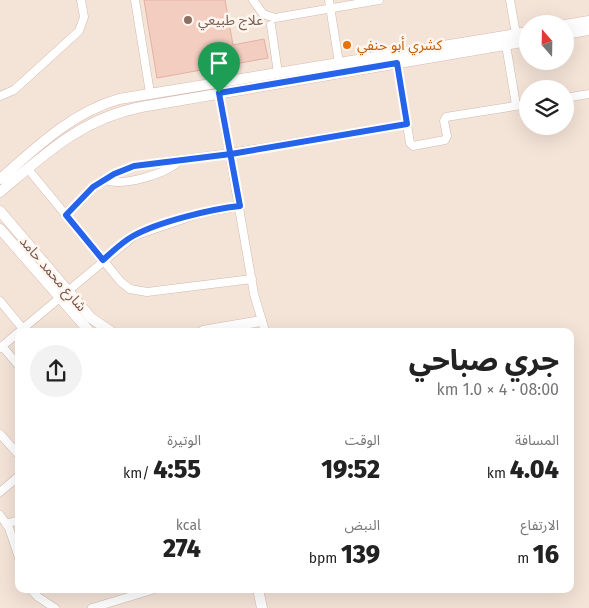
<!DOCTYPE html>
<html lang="ar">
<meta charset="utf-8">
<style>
:root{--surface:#fff;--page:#f2f2f2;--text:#222;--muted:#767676}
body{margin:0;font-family:"Fira Sans","Noto Sans Arabic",sans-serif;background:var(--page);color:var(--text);direction:rtl;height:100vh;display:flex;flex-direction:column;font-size:19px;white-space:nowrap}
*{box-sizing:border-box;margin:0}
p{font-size:16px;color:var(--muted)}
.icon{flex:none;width:28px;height:28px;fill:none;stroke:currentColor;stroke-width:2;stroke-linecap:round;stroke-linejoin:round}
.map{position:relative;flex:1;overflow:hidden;direction:ltr}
.panel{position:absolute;left:15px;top:328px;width:559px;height:265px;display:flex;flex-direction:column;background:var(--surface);border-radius:10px;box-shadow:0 5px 20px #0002;direction:rtl}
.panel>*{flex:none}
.needle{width:32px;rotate:340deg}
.tools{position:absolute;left:519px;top:15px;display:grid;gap:10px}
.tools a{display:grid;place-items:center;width:55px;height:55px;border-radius:50%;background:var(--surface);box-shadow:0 5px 20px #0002;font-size:25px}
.pin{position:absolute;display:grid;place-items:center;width:42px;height:42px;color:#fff;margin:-51px -21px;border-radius:50% 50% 50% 0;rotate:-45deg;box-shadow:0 0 5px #0007}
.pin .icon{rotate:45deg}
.round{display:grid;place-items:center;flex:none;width:52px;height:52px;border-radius:26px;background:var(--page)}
.overview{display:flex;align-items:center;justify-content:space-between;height:85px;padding:0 15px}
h1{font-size:28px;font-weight:800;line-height:38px}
.stats{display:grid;grid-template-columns:repeat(3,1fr);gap:8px;height:85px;padding:5px 15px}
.stats div{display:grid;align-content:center}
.stats b{font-size:25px;font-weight:800}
.stats small{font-size:14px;font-weight:400}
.stats p{font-size:14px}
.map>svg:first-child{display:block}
.residential{fill:#f4e3d7;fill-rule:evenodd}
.building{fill:#f2cdc0;stroke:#e4b1a1}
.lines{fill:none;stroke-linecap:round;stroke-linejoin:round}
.street-casing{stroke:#d1bab0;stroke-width:9}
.secondary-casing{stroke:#d7bbb1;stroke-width:11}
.street{stroke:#fff;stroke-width:8}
.secondary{stroke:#fff;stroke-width:10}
.route-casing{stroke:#fff;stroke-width:10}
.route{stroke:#2563eb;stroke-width:6}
.education-dot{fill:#8d6e63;stroke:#fff6ef;stroke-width:2}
.food-dot{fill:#e8710a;stroke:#fff6ef;stroke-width:2}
.labels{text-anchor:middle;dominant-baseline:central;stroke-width:5;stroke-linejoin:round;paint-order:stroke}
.education-label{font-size:14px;fill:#785e54;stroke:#fff6ef;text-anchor:start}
.food-label{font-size:14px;fill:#c56008;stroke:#fff6ef;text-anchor:start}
.street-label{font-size:14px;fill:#77554c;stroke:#fff6ef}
</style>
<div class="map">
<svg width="589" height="608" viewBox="0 0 589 608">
<rect width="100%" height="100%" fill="#fcf2e9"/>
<path class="residential" d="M0,0H589V608H0ZM528,24H565V61H528ZM528,89H565V126H528ZM19,331H570V589H19Z"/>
<path class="building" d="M144,0H225L233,45L264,39L268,58L157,78Z"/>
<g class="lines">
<defs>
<path id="street" d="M135,0L150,93
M253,0L263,14L275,18L379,0
M329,0L339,63
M510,0L516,34
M271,25L278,73
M506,45L516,105
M397,63L410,143L413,146L445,140L447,136L444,121L446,117L528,104
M219,93L254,294L265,331
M0,96L14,90L79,31L84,17L81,0
M565,98L589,94
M28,169L121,282L130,289L147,292L252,279
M104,179C120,188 165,174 178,162
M66,215L93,187L114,174L134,166L231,153L407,124
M0,301L23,329
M20,331L134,236L201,213L240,206
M2,346L19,366
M0,348L19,332
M0,434L19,455
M0,492L19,476
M0,515L9,528L19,558
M6,524L19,520
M31,589L38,597L55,608
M92,608L155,589"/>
<path id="secondary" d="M565,25L589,21
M565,34L589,30
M0,179C37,147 71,113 119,99L528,32
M0,192C45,154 81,119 141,107L528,41
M0,211L91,318L110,331
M0,229L89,331
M203,331L261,321
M258,589L262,608"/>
</defs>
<use href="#street" class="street-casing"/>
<use href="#secondary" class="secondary-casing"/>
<use href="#street" class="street"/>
<use href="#secondary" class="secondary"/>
</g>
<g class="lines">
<defs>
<path id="route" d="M219,93L240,206C211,209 158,222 133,236C122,242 112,252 103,260L66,215L93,187L114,174L134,166L231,154L407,124L397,63L219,93"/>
</defs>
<use href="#route" class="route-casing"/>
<use href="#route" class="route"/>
</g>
<circle class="education-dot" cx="188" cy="20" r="5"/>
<circle class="food-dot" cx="347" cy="45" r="5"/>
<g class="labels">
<g class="education-label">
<text x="198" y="20">علاج طبيعي</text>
</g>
<g class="food-label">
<text x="357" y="45">كشري أبو حنفي</text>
</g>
<g class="street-label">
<text transform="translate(53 274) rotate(49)">شارع محمد حامد</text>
</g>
</g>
</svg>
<div class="tools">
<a><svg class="needle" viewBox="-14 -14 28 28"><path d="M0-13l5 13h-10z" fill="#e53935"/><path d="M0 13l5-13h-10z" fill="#767676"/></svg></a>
<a><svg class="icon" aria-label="layers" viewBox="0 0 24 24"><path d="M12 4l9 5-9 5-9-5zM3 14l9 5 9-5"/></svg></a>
</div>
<div class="pin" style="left:219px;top:93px;background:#1e9e55"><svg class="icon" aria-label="arrive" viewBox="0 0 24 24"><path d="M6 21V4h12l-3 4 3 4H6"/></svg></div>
<section class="panel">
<div class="overview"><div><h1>جري صباحي</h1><p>08:00 · 4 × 1.0 km</p></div><a class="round"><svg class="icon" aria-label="share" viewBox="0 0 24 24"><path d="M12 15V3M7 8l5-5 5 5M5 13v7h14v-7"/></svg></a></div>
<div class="stats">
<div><p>المسافة</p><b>4.04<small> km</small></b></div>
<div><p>الوقت</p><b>19:52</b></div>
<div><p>الوتيرة</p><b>4:55<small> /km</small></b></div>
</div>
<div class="stats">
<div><p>الارتفاع</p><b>16<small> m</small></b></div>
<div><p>النبض</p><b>139<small> bpm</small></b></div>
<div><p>kcal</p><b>274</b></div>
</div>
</section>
</div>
